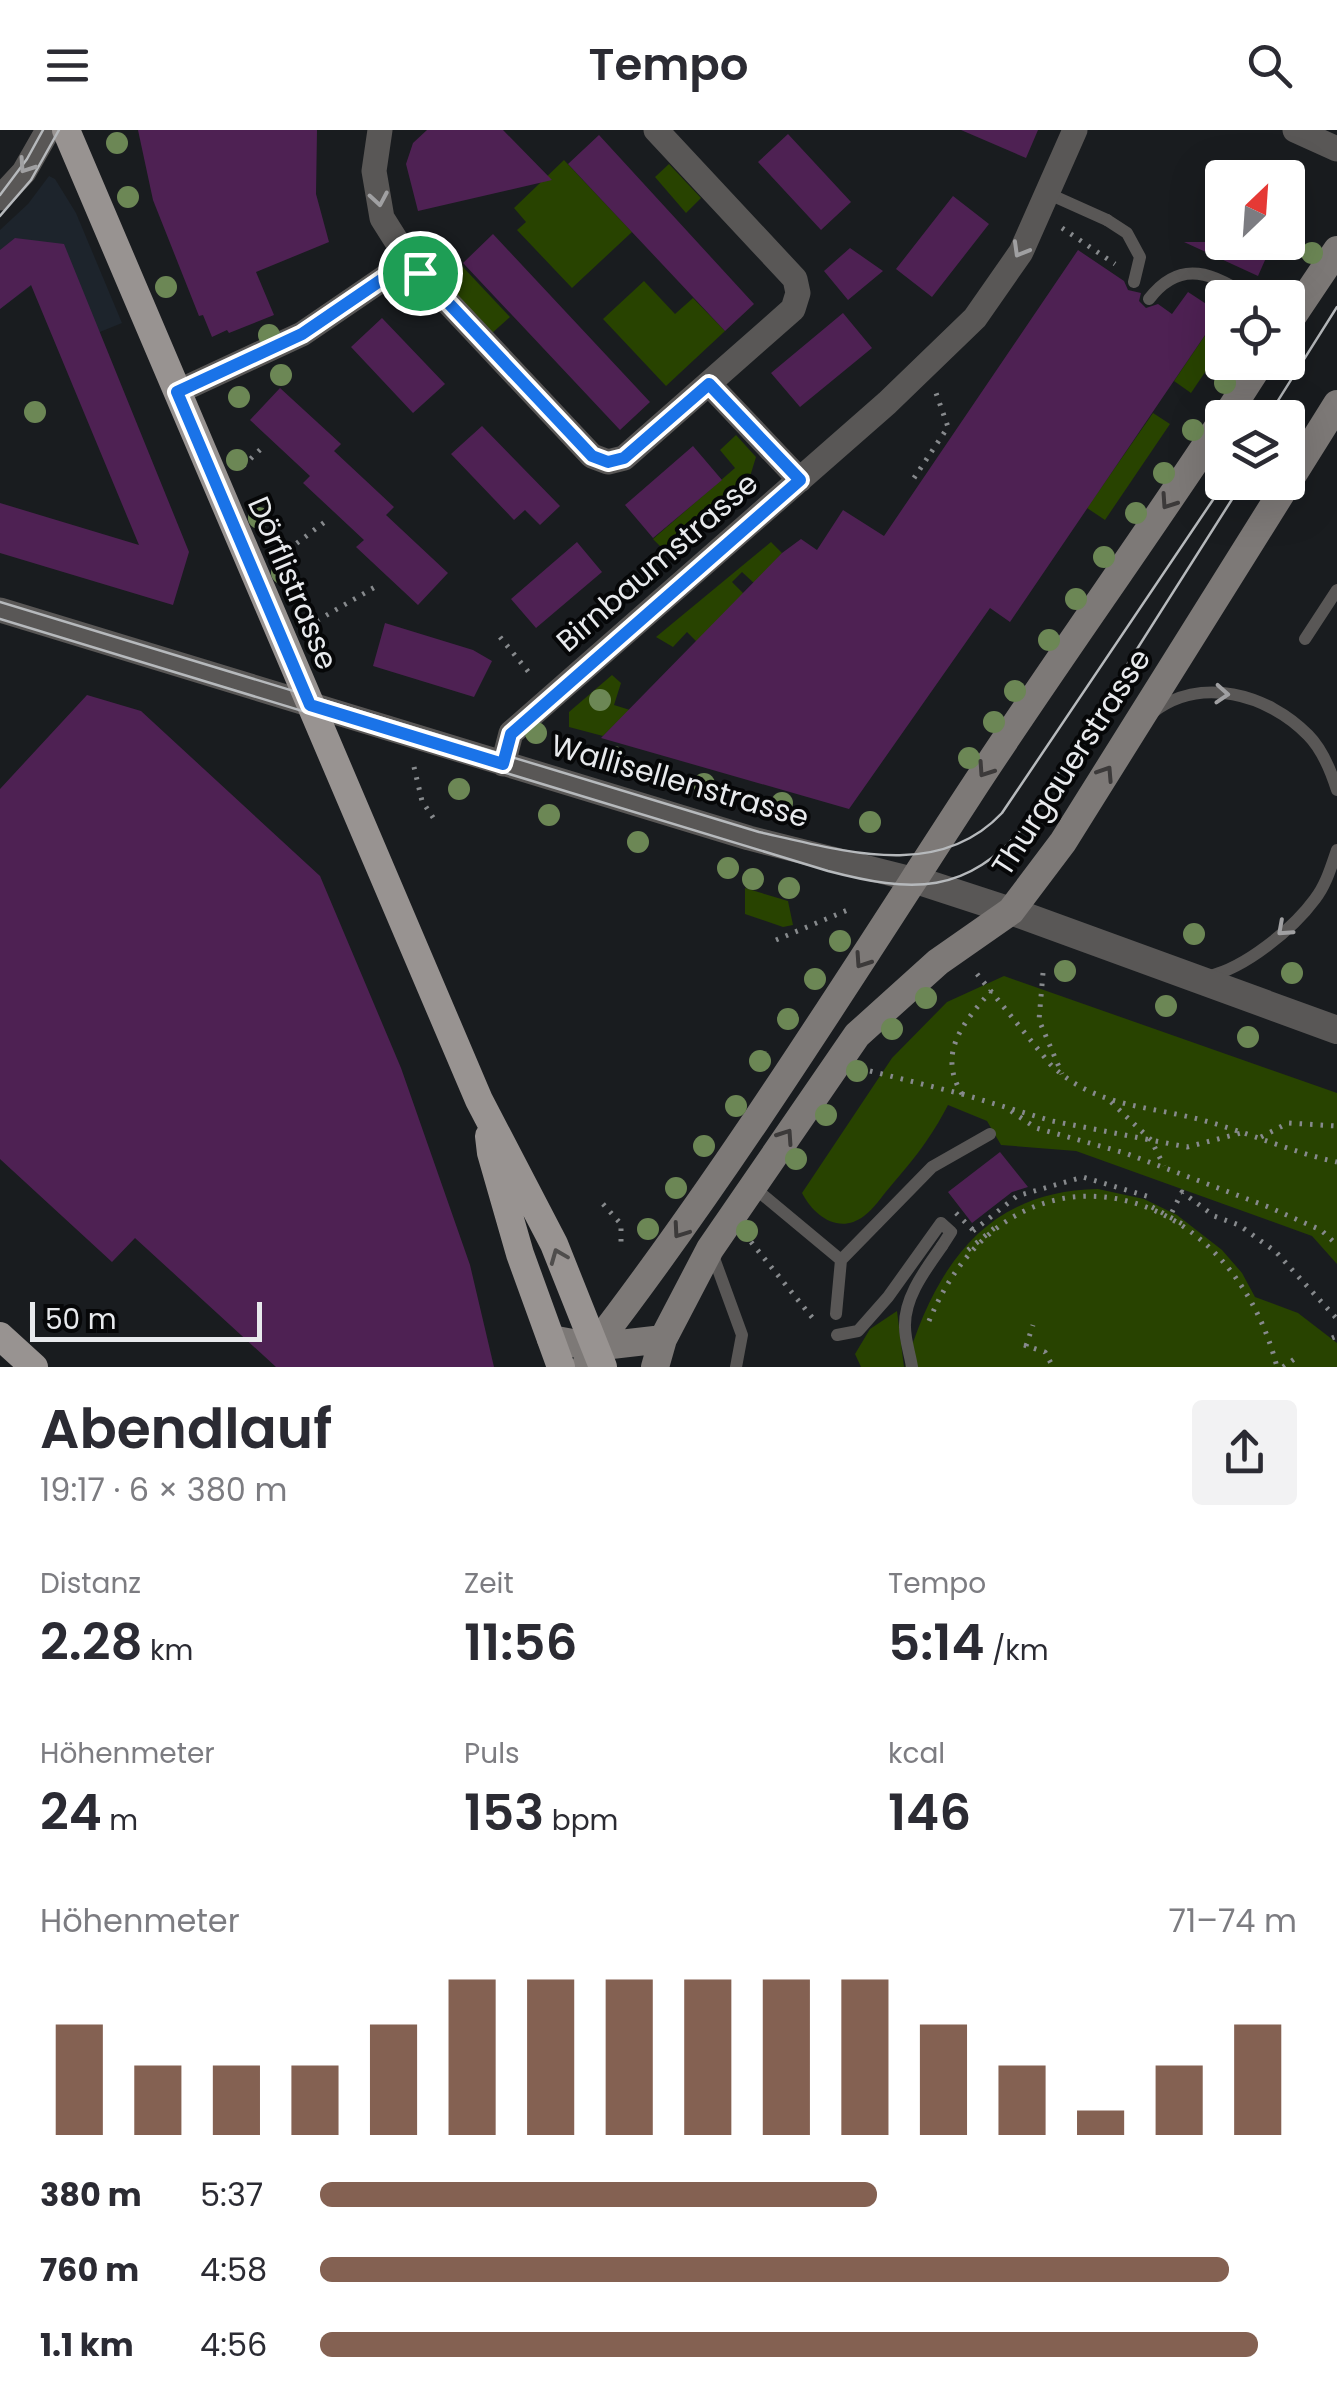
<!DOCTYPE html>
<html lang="de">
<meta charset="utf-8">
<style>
:root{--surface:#fff;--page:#f2f2f3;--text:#2b2b33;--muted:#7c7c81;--accent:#846152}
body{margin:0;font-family:Poppins,sans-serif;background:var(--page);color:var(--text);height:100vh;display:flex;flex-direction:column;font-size:38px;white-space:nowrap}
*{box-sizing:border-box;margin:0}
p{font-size:32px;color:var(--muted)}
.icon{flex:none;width:55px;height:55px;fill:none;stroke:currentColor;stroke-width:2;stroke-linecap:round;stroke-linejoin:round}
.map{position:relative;height:1237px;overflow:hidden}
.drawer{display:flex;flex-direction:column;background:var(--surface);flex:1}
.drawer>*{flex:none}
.needle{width:65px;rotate:25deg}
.buttons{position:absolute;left:1205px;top:30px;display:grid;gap:20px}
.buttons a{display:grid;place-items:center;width:100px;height:100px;border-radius:10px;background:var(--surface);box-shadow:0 10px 40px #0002;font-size:50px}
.scale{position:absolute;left:30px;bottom:25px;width:232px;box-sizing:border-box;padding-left:10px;border:5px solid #e8eaed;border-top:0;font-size:28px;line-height:35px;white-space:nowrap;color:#e8eaed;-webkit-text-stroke:8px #060708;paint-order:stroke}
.pin{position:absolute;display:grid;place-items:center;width:85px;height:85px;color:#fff;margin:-42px;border:5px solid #fff;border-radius:50%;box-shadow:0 2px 10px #0007}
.round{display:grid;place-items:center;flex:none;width:105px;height:105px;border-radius:10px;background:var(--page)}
.overview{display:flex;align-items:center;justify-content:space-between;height:170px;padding:0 40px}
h1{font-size:55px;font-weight:600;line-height:75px}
.metrics{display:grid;grid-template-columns:repeat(3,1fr);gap:15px;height:170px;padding:10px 40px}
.metrics div{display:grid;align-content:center}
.metrics b{font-size:50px;font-weight:600}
.metrics small{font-size:28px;font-weight:400}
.metrics p{font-size:28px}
.chart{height:280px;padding:20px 40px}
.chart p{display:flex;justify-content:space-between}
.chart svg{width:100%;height:180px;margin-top:10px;stroke:var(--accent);stroke-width:6}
ul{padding:0 40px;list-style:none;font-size:32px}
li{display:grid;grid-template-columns:160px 120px 1fr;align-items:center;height:75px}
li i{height:25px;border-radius:12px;background:var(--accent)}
header{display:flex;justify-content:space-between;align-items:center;height:130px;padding:0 40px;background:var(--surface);font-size:45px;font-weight:600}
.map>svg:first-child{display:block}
.built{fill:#1d242c}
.green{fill:#284300}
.building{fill:#4e2153}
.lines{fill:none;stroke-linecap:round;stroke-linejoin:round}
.path{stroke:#878a8d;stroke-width:5;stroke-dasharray:2.5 8;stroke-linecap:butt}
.service{stroke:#595756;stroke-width:12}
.minor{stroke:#595756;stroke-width:25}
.tertiary{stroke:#595756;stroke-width:28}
.secondary{stroke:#7d7977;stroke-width:28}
.primary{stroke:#989391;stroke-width:28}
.tram{stroke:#b6b9bc;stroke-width:2.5}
.path-bridge{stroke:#878a8d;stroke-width:5;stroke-dasharray:2.5 8;stroke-linecap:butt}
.service-bridge{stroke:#595756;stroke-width:12}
.tree{fill:#6c8755}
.oneway{stroke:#a0a0a2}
.oneway2{stroke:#3c3a3a}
.oneway3{stroke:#4f4d4c}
.route-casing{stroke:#fff;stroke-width:20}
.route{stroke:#1a73e8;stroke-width:12}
.labels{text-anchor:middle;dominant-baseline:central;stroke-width:8;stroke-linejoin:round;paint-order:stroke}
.street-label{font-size:30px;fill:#e8eaed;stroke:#060708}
</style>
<header><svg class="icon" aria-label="menu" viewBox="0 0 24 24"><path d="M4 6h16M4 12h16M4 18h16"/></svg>Tempo<svg class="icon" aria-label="search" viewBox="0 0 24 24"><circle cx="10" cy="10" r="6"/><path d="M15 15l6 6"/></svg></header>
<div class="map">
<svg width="1337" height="1237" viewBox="0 0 1337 1237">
<rect width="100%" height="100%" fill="#191c1f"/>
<path class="built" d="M49,46L55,49L76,83L122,193L58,219L32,155L0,179V100L28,74Z"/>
<path class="green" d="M564,30L632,102L572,158L517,100L526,92L514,78Z
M669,34L701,68L686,83L655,47Z
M462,136L510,187L491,204L443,153Z
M644,151L675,184L693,168L725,201L666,256L603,189Z
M1214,192L1222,198V217L1191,263L1174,251Z
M1153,283L1170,294L1105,390L1087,378Z
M736,305L756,327L748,353L667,423L653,409L735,338L720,320Z
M771,412L782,423L755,454L742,442L732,452L744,464L697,512L687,502L673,517L656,507Z
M612,545L621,553L614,575L630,580L603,606L569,597V582Z
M745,758L788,771L793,795L783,797L745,784Z
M1004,846L1337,963V1134L1312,1106L1076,1021L1001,1015L987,991L948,975C931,1008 914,1029 890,1057C882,1066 874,1079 864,1086C839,1105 814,1086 802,1063L892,928L947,872Z
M1098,1059L1144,1069L1177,1085L1222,1120L1242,1143L1255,1167L1298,1183L1337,1213V1237H905C935,1138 984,1061 1098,1059Z
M897,1181L904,1237H861L855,1224L870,1199Z"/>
<path class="building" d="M138,0H317L316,64L329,112L256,142L274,185L229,203L227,200L212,207L203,185L199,186L153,70Z
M427,0H503L552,50L418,81L406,34L413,13Z
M961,0H1038L1026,28Z
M788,4L851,72L821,100L758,32Z
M599,5L754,174L725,201L568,34Z
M953,66L989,94L932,167L896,139Z
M493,104L650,272L620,300L463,133Z
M15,108L64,114L189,422L173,475L0,423V373L139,415L31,155L0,179V120Z
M1184,112H1273L1258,146Z
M850,118L883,141L848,170L824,141Z
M1078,120L1124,151L1128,160L1141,163L1139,171L1146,178L1158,174L1172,184L1188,162L1220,183L1010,492L990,478L849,679L601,608L782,423L801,409L817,420L843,380L884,406Z
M843,183L872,218L800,277L771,243Z
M382,188L445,254L413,283L351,217Z
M280,258L341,314L334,321L394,377L386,385L448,443L418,475L356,417L364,410L303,353L310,346L250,290Z
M482,296L560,376L540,395L525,380L514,390L451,324Z
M693,316L722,350L653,408L625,375Z
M577,412L602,442L536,498L511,469Z
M385,493L473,520L492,531L474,567L373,536Z
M87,565L141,581L320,746L401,938L470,1135L494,1237H276L135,1108L112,1132L0,1029V659Z
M1000,1022L1028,1057L1012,1062L972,1093L948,1062Z"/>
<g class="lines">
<path class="path" d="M1062,98L1115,134
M243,336L263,317
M914,348L948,297L936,263
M280,426L330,388
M308,496L375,457
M500,507L531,545
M414,637L422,671L434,689
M776,810L850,779
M1043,843L1039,890L1062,944
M977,844L1050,934C1096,979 1151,975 1209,992C1252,1004 1294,1023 1337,1032
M870,941L962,964C937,923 963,893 991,861
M962,964L1052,991L1187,1017L1241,1003
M1111,972L1151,1010L1164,1036
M1011,981L1036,998L1125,1023L1266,1076L1321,1100L1337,1115
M1261,1007L1288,993L1337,996
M603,1074L621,1094V1117
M1152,1077L1186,1096
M1172,1082L1182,1062L1214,1086L1239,1095L1276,1122L1337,1189
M973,1101L1017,1066L1083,1047L1150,1067
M751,1112L815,1191
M968,1120L998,1095
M929,1191C1011,994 1228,1046 1277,1237
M1332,1208L1337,1206
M1024,1215L1045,1222L1053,1237
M1026,1216L1033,1195
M1283,1237L1300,1225"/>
<path class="service" d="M1049,64L1107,90
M1149,169C1181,127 1214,144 1251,168
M1305,509L1337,460
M1152,583C1200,545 1268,564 1308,605C1323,620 1331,641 1337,660
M1209,846C1245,838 1293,799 1315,769C1326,755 1331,737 1337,720
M752,1056L841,1130L932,1037L990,1004
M711,1120L742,1205L736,1237
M836,1184L841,1130
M837,1205L858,1201L888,1167L941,1093L951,1102L942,1116"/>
<path class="minor" d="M380,0L374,41L382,88L409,131L592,326L608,332L624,328L793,179L798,163L795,149L656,0
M1295,0L1337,19
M0,68L24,42L48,0
M709,254L800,350
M177,262L302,204L409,131
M0,480L749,708L916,750
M503,634L511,603L887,273L975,188L1021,122L1075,0"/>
<path class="tertiary" d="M916,750L1011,781L1337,900"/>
<path class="secondary" d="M1288,193L1337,120
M1225,288L1261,232
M551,1209L594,1217L663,1209
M585,1237L594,1217C729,1041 847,852 968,666C1050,540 1139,417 1222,291
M655,1237L663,1209L710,1119L857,905L938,832L1011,781L1063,712L1337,274"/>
<path class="primary" d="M66,0L479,970L554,1114L603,1237
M489,1006L491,1023L520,1124L561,1237
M0,1206L34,1237"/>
<path class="tram" d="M0,65L27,29L43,0
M0,86L31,50L59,0
M1267,288L1337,177
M0,472L759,702C841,720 937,752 1002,683L1225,352
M0,489L828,741C912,763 967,766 1026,694L1243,352"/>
<path class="path-bridge" d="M956,1083L977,1104"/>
<path class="service-bridge" d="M1107,90L1127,103L1140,127L1134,152
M912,1237C910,1224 905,1210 905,1197C904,1167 926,1139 942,1116"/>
</g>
<g class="tree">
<circle cx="117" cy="13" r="11"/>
<circle cx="128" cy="67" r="11"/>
<circle cx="1312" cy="123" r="11"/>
<circle cx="166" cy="157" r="11"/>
<circle cx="269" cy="205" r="11"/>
<circle cx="281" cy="245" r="11"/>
<circle cx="1225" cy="253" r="11"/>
<circle cx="239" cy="267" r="11"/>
<circle cx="35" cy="282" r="11"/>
<circle cx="1193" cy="300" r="11"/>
<circle cx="237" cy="330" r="11"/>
<circle cx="1164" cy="343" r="11"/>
<circle cx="1136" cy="383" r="11"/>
<circle cx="259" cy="388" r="11"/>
<circle cx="1104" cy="427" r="11"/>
<circle cx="282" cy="443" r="11"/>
<circle cx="1076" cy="469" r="11"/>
<circle cx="1049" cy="510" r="11"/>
<circle cx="1015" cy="561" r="11"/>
<circle cx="600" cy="570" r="11"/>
<circle cx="994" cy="592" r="11"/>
<circle cx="536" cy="603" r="11"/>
<circle cx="614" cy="627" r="11"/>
<circle cx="969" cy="628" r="11"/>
<circle cx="704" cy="654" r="11"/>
<circle cx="459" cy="659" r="11"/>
<circle cx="782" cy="673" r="11"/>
<circle cx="549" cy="685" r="11"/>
<circle cx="870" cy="692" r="11"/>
<circle cx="638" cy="712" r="11"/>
<circle cx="728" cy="738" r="11"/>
<circle cx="753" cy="749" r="11"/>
<circle cx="789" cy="758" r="11"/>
<circle cx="1194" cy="804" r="11"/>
<circle cx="840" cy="811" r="11"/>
<circle cx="1065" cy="841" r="11"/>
<circle cx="1292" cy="843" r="11"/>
<circle cx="815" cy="849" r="11"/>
<circle cx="926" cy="868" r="11"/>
<circle cx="1166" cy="876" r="11"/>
<circle cx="788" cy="889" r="11"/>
<circle cx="892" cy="899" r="11"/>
<circle cx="1248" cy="907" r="11"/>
<circle cx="760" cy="931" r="11"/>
<circle cx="857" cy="941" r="11"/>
<circle cx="736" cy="976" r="11"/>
<circle cx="826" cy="985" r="11"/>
<circle cx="704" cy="1016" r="11"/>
<circle cx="796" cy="1029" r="11"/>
<circle cx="676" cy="1058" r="11"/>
<circle cx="648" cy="1099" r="11"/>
<circle cx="747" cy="1101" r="11"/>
</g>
<defs><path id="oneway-chevron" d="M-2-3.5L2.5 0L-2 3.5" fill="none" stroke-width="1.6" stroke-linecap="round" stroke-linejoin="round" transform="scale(2.5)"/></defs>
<g class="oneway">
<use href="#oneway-chevron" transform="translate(26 36) rotate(124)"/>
<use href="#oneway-chevron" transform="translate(379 69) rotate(80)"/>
<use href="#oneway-chevron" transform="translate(1020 120) rotate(120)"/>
<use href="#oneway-chevron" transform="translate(1222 564) rotate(4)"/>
<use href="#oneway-chevron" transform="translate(1284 799) rotate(138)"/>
</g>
<g class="oneway2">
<use href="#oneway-chevron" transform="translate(1168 372) rotate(124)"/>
<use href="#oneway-chevron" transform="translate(985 640) rotate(124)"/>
<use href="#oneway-chevron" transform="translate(1106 643) rotate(-57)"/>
<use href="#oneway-chevron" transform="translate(862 831) rotate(124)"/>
<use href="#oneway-chevron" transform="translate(786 1006) rotate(-56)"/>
<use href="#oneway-chevron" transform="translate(680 1101) rotate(125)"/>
</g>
<use class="oneway3" href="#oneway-chevron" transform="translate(558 1126) rotate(-112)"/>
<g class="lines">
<defs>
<path id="route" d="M409,131L592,326L608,332L624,328L709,254L800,350L511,604L503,634L310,575L177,262L302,204Z"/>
</defs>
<use href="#route" class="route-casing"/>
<use href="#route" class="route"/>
</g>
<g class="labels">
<g class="street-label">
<text transform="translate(657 432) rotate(-41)">Birnbaumstrasse</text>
<text transform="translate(293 453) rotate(67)">Dörflistrasse</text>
<text transform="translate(1071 632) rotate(-57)">Thurgauerstrasse</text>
<text transform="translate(680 651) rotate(16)">Wallisellenstrasse</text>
</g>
</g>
</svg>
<div class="buttons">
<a><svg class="needle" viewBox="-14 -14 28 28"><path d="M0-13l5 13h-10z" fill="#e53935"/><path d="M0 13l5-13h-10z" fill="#7c7c81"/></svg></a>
<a><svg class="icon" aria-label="locate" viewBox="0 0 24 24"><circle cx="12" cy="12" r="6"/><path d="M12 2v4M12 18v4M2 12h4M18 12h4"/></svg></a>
<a><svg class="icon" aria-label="layers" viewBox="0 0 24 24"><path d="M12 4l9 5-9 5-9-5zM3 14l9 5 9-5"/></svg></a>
</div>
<div class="scale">50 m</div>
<div class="pin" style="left:420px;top:143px;background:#1e9e55"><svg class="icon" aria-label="arrive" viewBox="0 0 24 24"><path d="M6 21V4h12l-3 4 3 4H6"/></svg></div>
</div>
<section class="drawer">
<div class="overview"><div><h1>Abendlauf</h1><p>19:17 · 6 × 380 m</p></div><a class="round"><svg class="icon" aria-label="share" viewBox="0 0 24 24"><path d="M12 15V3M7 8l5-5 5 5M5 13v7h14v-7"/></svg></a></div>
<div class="metrics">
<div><p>Distanz</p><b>2.28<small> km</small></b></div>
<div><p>Zeit</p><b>11:56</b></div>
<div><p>Tempo</p><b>5:14<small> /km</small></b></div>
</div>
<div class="metrics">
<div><p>Höhenmeter</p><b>24<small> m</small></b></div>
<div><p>Puls</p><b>153<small> bpm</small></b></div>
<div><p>kcal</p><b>146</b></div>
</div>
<div class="chart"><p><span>Höhenmeter</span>71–74 m</p>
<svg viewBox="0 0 160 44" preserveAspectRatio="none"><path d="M5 44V17M15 44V27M25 44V27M35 44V27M45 44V17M55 44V6M65 44V6M75 44V6M85 44V6M95 44V6M105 44V6M115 44V17M125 44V27M135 44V38M145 44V27M155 44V17"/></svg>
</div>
<ul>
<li><b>380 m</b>5:37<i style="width:57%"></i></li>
<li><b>760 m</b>4:58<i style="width:93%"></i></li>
<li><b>1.1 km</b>4:56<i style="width:96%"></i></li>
</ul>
</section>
